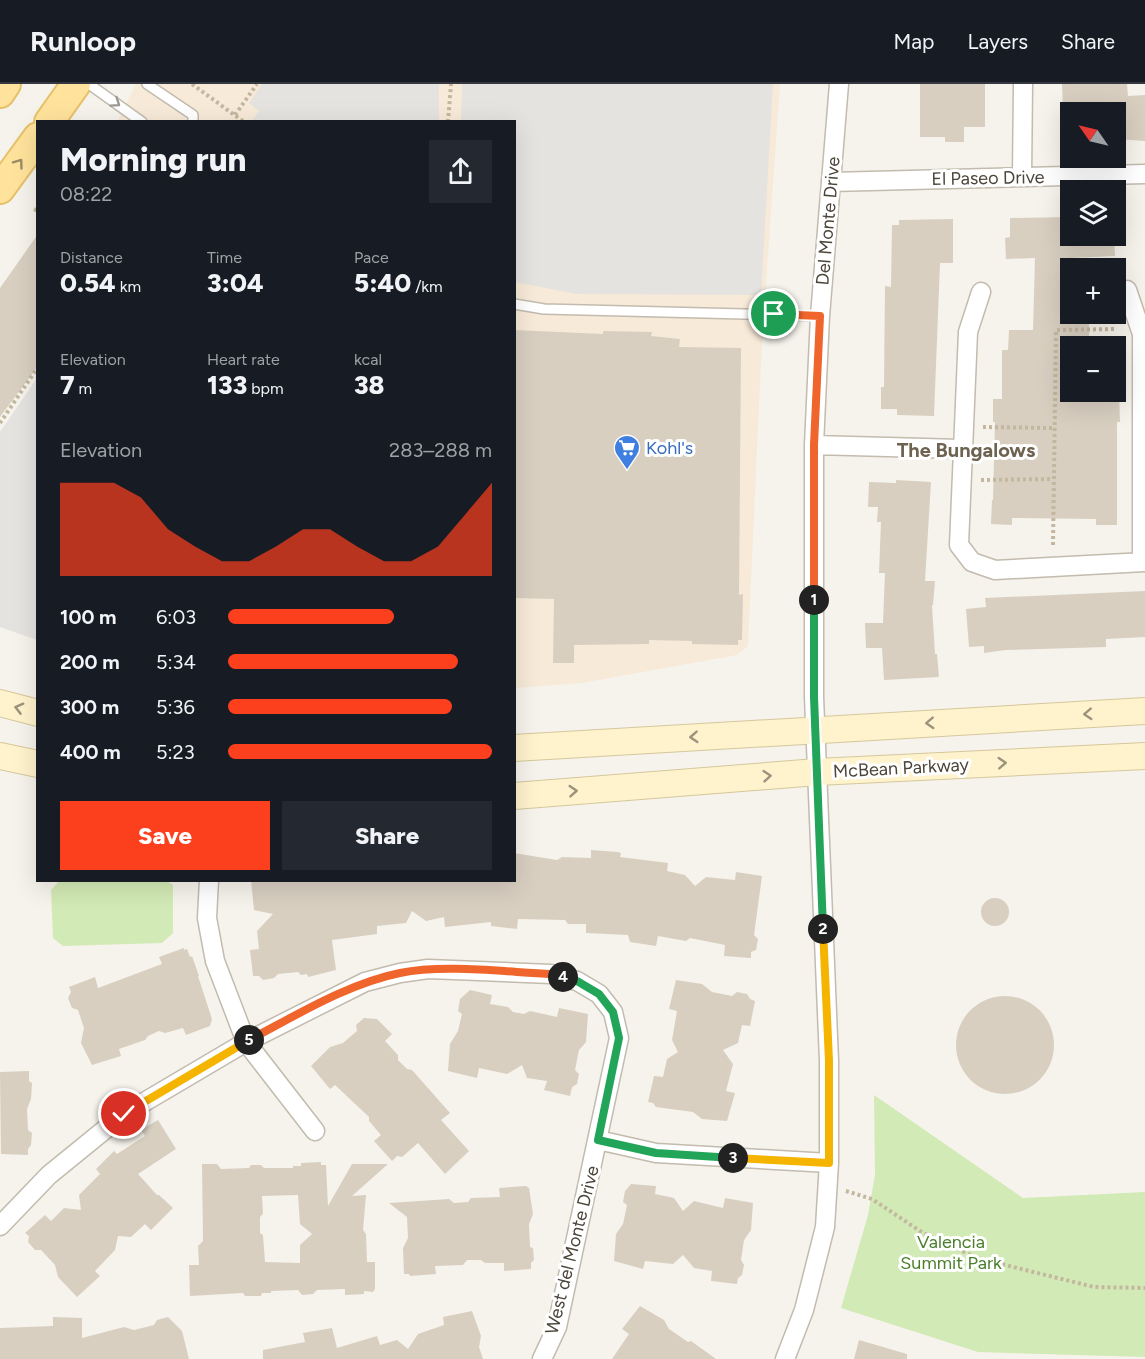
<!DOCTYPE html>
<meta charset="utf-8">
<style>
:root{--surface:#171b24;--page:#242831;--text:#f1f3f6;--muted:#9ea1a6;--line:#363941;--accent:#fc3f1d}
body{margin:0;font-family:Figtree,sans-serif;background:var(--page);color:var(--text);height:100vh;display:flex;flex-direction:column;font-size:22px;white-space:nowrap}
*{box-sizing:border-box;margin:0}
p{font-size:20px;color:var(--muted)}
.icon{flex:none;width:33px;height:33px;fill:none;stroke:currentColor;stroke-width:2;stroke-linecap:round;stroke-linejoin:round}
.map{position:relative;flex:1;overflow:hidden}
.side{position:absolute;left:36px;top:36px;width:480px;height:762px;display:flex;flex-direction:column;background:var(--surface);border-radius:0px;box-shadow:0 6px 24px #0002}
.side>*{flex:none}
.needle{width:39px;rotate:304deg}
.tools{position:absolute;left:1060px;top:18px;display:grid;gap:12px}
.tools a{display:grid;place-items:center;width:66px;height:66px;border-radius:0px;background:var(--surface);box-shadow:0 6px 24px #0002;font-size:30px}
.pin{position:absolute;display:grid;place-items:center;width:51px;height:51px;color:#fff;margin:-26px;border:3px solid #fff;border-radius:50%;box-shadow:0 2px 6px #0007}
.km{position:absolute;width:30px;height:30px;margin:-15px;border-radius:50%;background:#222;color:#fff;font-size:16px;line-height:30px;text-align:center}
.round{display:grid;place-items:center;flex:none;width:63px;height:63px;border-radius:0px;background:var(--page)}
.summary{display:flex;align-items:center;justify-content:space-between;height:102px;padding:0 24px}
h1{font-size:33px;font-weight:800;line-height:45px}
.metrics{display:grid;grid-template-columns:repeat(3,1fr);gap:9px;height:102px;padding:6px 24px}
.metrics div{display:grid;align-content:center}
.metrics b{font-size:26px;font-weight:800}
.metrics small{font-size:16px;font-weight:400}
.metrics p{font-size:16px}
.chart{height:168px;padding:12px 24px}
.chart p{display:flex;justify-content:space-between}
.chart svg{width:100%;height:108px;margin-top:6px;fill:var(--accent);opacity:.7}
.action{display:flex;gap:12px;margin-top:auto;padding:12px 24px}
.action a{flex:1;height:69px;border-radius:0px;background:var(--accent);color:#fff;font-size:24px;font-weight:800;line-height:69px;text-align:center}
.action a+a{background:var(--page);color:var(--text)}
ul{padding:0 24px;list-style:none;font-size:20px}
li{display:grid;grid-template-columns:96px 72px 1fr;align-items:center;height:45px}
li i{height:15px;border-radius:8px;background:var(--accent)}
header{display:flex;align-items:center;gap:36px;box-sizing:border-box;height:84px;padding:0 30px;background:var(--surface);border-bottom:2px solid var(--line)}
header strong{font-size:28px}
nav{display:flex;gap:33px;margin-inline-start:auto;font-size:21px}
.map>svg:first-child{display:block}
.commercial{fill:#f7ead8}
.green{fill:#d2eab5}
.parking{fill:#e5e3e0}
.building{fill:#d8cfc1;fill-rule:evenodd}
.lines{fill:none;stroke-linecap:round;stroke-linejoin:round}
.service-casing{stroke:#c2bbae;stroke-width:12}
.minor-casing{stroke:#c2bbae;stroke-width:21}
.secondary-casing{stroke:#d6c79b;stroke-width:28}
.primary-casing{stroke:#e6c16a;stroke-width:32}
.path{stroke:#c4b79f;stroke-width:4;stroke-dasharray:3 3;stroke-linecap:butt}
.service{stroke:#fff;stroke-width:9}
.minor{stroke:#fff;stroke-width:18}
.secondary{stroke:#fff3cd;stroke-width:26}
.primary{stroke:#ffe39c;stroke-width:28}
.oneway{stroke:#9c9892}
.oneway2{stroke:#9c8c66}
.oneway3{stroke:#9c937c}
.split-1-casing{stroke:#fff;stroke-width:12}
.split-2-casing{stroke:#fff;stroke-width:12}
.split-3-casing{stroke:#fff;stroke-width:12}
.split-4-casing{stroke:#fff;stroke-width:12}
.split-5-casing{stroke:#fff;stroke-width:12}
.split-6-casing{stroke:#fff;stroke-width:12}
.split-1{stroke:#f0652b;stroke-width:8}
.split-2{stroke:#22a559;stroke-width:8}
.split-3{stroke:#f5b400;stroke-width:8}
.split-4{stroke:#22a559;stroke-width:8}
.split-5{stroke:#f0652b;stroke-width:8}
.split-6{stroke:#f5b400;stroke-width:8}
.labels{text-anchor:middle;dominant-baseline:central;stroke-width:6;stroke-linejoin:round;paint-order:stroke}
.street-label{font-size:18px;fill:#4b4439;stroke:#fff}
.shop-label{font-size:18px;fill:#366cbe;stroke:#fff;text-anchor:start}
.park-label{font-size:18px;fill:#4a7f2a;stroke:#fff}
.neighbourhood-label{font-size:20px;font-weight:bold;fill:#6e6250;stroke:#fff}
</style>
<header>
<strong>Runloop</strong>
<nav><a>Map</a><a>Layers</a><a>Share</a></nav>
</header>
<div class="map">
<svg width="1145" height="1275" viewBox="0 0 1145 1275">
<rect width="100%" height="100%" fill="#f6f3ec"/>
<path class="commercial" d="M136,0H780L762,257L748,562L737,571L582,599L515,604L514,38H117Z"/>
<path class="green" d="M60,796L167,797L173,801V849L162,859L63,862L53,854L51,806Z
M874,1011L1023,1114L1145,1108V1273L978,1268L841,1224L868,1131L875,1091Z"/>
<path class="parking" d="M262,0H439V37H252L259,27L249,19Z
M462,0H773L761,211L576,210L515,198L514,38L461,37Z
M37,294V556L0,543V348Z"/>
<path class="building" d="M920,0H985V43H964V58H945V53H920Z
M1062,0H1127L1128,12L1145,11V57L1116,55V28H1063Z
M1071,133V152H1114L1115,172L1071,174V230H1089V262H1071V308H1119L1120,338H1117V441H1096V435L1012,434V441L991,440L992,416H993L995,338H993V315H1002V266H1008L1009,246H1033L1035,174L1006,175L1005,154L1010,153V134Z
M953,135V179H940L934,332L897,331V325H881V303H884L885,202L891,203L892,141H899V136Z
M38,150V282L0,333V204Z
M514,246L603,250V247L652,248L651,252L680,255L679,263L741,264L739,511L743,510L742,556H738V561L692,560V557L649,556V560L574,561V579H553L554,515L514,514Z
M896,396L931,398L925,497H935L933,521H932L935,570H937L939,593L884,596L882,564H866L865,539H883L885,489H879L881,438H877L878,423H868L869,398L896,399Z
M1145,507V553L1106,555V563L1006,566L984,569V562L969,563L966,525L986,523L985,514Z
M591,766L618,768L621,769L620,773L668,779L667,787L685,791L695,802L706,793L735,796L736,788L762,792L754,851L758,855L756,866L751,868V874L724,872L725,861L690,854L686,857L658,852L656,862L630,858L628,851L586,849V840H568L565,836L518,835L517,845L491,842V838L445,843L444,833L426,837L412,827L406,839L377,842V850L332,856L336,886L308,893L307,890L301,891L298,888L278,890L274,894L263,896L259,892H253L250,866L259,865L257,847L273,830L254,826L251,796H514V769L557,776L562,773L591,774Z
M981 828a14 14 0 1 1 28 0a14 14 0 1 1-28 0Z
M184,864V866L187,865L190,873L192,872L199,892H198L212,935L210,942L186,951L183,944L165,949L159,947L148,952L145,956L119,965L121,972L92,981L81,959L84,944L78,926L72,924L68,914L71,908L69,903L95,893L98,904L162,880L159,873Z
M676,896L702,900L712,908L732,912L737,908L747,910L750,915L755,917L750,942L742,941L738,959L723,966L733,980L726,1007L735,1009L727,1037L702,1035L693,1028L656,1023L653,1019L648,1018L654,992L663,993L667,975L678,968L672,956L677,927L669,925Z
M470,906L492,911L490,920L508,923L513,928L524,930L530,927L557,933L559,924L588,930L586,958L579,966L575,986L579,990L577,1000L572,1003L570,1012L544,1006L547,997L527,994L522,981L507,990L479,984L477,994L448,987L450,960L458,947L462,930L458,927L460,915Z
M956 961a49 49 0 1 1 98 0a49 49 0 1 1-98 0Z
M364,934L377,935L392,950L385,957L398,971V976L407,985L412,986L450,1029L441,1036L469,1067L445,1090L418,1059L402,1073L397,1072L392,1077L374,1057L381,1051L369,1037V1033L335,1001L330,1005L311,982L330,963L343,959L357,947L356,941Z
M29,987V997L32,999L31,1015L27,1025L28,1046L32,1049L31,1061L28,1065V1071L1,1070L0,988Z
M158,1036L176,1065L138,1090L157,1111H159L173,1124L151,1146L145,1140L131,1153L118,1152L115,1166L95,1187L100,1192L77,1213L58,1193L55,1181L41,1166H35L28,1158L29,1152L25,1149L45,1131L51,1137L64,1124L81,1126L79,1111L100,1090L96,1085L114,1067L117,1070L145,1052L141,1046Z
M321,1078V1081H326L328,1122L352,1080H388L352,1112L366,1111L363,1146L366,1150L367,1178H375V1205L373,1208L364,1207V1210L345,1211V1205L317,1206L313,1210L302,1211L298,1206L271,1207V1209H262L261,1212H245L243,1209L190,1212L189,1181H199L198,1162L203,1157L202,1080H217L221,1085L249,1084L251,1081H261L264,1084H293V1082H301V1079ZM298,1111L300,1140L312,1150L300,1161V1179L265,1178L263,1151L260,1149V1133L263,1130L262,1112Z
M631,1100L656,1102L655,1110L674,1114L683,1127L694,1117L723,1124L725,1114L753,1119L751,1146L744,1156L741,1176L744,1181L742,1191L738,1194L737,1200L711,1197L712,1187L694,1184L683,1171L673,1180L645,1177L643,1185L614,1177L616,1150L623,1140L627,1121L623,1118L625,1107Z
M526,1102L529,1104L533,1130L529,1140L530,1163L533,1164L534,1176L531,1179V1185L504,1187V1179H485L481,1176H467L463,1181L435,1182L436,1190L410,1192L409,1190H404L403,1164L408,1154L407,1133L389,1119L449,1115L454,1119L468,1118L471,1114L500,1113L499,1104Z
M640,1222L664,1236L669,1245L688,1258L691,1257L716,1275H612L629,1250L622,1245Z
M472,1227L481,1252L479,1263L483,1275H263V1266L305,1258L303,1249L332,1244L337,1264L377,1252L380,1261L397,1256L408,1265L418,1250L444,1241L443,1233Z
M53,1233L82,1234V1254L124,1243L134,1246L154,1241L157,1236L168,1233L182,1247L189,1275H0V1244L53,1242Z
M859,1256L907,1270V1275H854Z"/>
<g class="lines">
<defs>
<path id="service" d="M89,0L142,38
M147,0L193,31V38
M514,220L544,225L820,232"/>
<path id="minor" d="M1022,93L1023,0
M831,98L1145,90
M1127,206L1142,250V478
M981,208L968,248L959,461L972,478L995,486L1145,478
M814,361L961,365
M209,796L207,834L215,877L246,958L315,1047
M598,1056L656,1069L829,1079
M0,1142L49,1091L124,1030L246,958L365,898L400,889L428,885L551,890L577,897L599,910L613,928L619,954L557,1243L542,1275
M785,1275L804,1226L825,1143L829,1079V977L814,613V361L820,232L839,0"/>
<path id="secondary" d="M0,619L38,629
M514,664L1145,627
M0,672L38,680
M514,712L817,688L1145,672"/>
<path id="primary" d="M0,9L6,0
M49,38L76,0
M0,105L38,53"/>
</defs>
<use href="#service" class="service-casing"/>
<use href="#minor" class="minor-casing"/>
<use href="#secondary" class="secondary-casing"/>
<use href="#primary" class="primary-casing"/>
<path class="path" d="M192,0L244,38
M235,31L257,0
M448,38L451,0
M34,125L38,127
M0,339L38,283
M983,343L1054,344
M981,396L1053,395
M1053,461L1056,246L1117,245
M846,1107L872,1115L923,1149L977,1174L1094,1203L1145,1204"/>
<use href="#service" class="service"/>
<use href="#minor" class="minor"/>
<use href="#secondary" class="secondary"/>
<use href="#primary" class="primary"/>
</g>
<defs><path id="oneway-chevron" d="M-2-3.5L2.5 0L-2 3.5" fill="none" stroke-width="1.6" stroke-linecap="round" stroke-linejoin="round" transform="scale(1.5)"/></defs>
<use class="oneway" href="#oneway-chevron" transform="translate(116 19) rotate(35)"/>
<use class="oneway2" href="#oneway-chevron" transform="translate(19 79) rotate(-54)"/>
<g class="oneway3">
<use href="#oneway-chevron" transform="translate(19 624) rotate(-165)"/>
<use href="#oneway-chevron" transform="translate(1088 630) rotate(177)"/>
<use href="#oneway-chevron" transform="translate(930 639) rotate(177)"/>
<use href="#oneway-chevron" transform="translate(694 653) rotate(176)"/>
<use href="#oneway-chevron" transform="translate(1002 679) rotate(-3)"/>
<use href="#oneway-chevron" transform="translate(767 692) rotate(-5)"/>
<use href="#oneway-chevron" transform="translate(573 707) rotate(-4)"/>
</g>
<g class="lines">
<defs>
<path id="split-1" d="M774,230L820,232L814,361V516"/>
<path id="split-2" d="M814,516V613L823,845"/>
<path id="split-3" d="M733,1074L829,1079V977L823,845"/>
<path id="split-4" d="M563,893L577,897L599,910L613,928L619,954L598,1056L656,1069L733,1074"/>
<path id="split-5" d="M249,956C295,932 349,899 400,889C443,880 506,888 551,890L563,893"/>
<path id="split-6" d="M124,1030L249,956"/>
</defs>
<use href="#split-1" class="split-1-casing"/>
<use href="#split-2" class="split-2-casing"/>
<use href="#split-3" class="split-3-casing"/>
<use href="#split-4" class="split-4-casing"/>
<use href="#split-5" class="split-5-casing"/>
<use href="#split-6" class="split-6-casing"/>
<use href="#split-1" class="split-1"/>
<use href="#split-2" class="split-2"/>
<use href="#split-3" class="split-3"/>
<use href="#split-4" class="split-4"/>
<use href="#split-5" class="split-5"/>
<use href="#split-6" class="split-6"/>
</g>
<defs>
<symbol id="supermarket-pin" viewBox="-11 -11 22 30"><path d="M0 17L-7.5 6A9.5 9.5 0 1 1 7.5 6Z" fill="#3f7fe0" stroke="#fff"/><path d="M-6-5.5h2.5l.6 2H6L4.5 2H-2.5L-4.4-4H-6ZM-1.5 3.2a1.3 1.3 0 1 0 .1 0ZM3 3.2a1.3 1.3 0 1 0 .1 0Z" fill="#fff"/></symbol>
</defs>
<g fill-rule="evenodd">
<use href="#supermarket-pin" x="612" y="349" width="30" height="40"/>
</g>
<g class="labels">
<g class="street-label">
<text transform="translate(988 94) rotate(-1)">El Paseo Drive</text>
<text transform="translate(828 137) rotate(-85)">Del Monte Drive</text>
<text transform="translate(901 684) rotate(-3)">McBean Parkway</text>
<text transform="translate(572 1166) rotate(-76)">West del Monte Drive</text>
</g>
<g class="shop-label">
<text x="646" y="364">Kohl's</text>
</g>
<g class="park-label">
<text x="951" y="1158">Valencia<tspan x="951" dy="21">Summit Park</tspan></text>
</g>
<g class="neighbourhood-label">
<text x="966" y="366">The Bungalows</text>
</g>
</g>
</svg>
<div class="tools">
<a><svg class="needle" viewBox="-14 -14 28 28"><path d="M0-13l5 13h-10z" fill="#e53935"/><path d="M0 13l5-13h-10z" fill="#9ea1a6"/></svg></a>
<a><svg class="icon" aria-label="layers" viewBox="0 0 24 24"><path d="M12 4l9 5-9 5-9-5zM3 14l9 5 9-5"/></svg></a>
<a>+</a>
<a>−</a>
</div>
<div class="pin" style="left:774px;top:230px;background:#1e9e55"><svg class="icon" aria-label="arrive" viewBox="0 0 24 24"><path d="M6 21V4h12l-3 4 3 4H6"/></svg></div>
<div class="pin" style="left:124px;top:1030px;background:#d93025"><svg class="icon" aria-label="check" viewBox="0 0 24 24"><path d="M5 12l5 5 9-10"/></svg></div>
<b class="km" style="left:814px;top:516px">1</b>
<b class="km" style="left:823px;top:845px">2</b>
<b class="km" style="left:733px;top:1074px">3</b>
<b class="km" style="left:563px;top:893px">4</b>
<b class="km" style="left:249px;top:956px">5</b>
<section class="side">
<div class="summary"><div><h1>Morning run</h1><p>08:22</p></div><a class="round"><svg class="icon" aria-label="share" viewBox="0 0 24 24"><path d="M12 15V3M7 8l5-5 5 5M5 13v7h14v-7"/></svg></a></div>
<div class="metrics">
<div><p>Distance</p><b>0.54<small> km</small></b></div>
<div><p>Time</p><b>3:04</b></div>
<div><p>Pace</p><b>5:40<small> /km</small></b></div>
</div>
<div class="metrics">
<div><p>Elevation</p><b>7<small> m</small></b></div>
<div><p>Heart rate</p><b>133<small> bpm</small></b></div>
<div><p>kcal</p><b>38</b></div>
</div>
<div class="chart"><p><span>Elevation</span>283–288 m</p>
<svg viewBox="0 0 160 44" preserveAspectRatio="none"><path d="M0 44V6L10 6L20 6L30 12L40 25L50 32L60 38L70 38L80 32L90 25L100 25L110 32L120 38L130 38L140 32L150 19L160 6V44z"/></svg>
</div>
<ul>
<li><b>100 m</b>6:03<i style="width:63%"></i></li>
<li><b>200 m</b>5:34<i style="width:87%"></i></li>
<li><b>300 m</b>5:36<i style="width:85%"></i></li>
<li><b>400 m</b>5:23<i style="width:100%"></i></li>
</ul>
<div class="action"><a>Save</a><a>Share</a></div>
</section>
</div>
